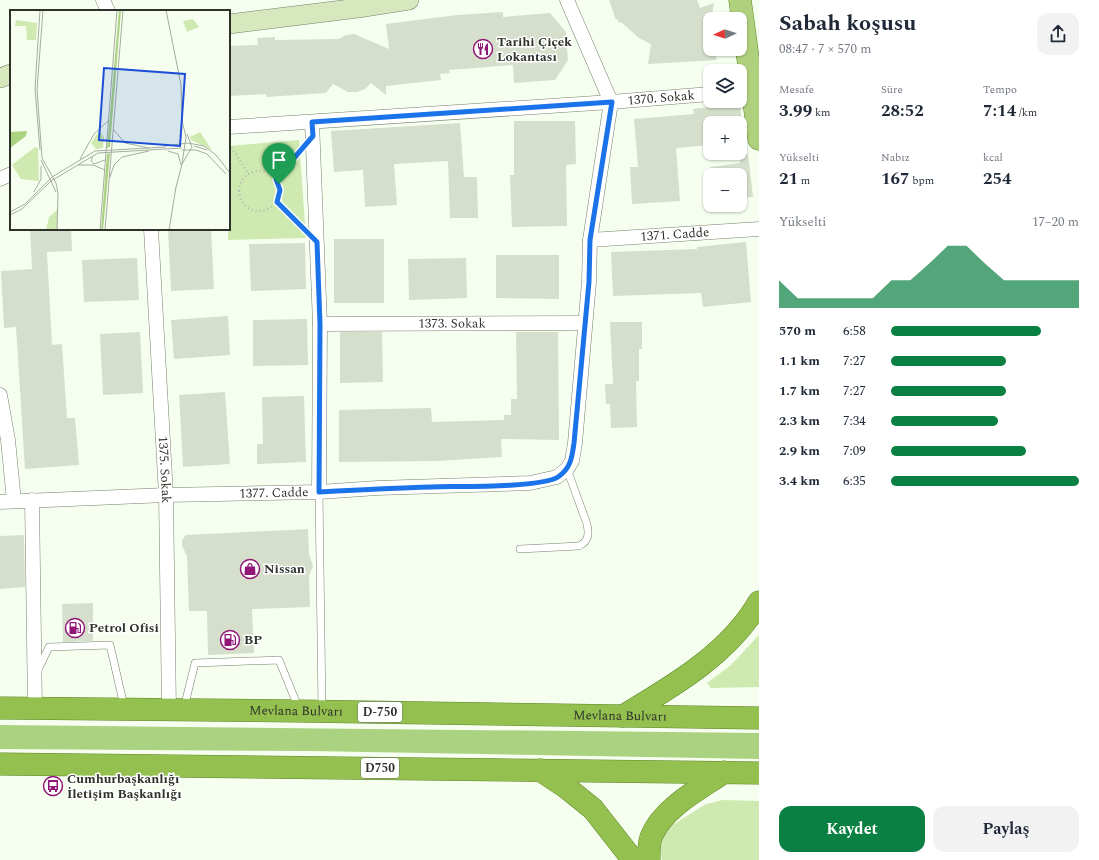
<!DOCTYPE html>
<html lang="tr">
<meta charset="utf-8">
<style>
:root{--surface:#fff;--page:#f2f2f3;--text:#1f2937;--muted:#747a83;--accent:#0b8043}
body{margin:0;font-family:Spectral,serif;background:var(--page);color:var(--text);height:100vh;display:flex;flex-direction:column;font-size:15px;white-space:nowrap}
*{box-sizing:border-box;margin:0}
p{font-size:13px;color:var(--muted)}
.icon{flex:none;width:22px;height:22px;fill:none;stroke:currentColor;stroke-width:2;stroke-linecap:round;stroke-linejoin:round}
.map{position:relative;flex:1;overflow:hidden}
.panel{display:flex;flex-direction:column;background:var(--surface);width:340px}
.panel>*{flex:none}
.needle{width:26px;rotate:266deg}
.tools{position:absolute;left:703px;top:12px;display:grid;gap:8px}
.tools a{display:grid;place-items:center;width:44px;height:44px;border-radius:8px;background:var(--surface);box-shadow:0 1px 3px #0004;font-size:20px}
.pin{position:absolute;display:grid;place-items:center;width:34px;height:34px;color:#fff;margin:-41px -17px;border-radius:50% 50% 50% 0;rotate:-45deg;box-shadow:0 0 4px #0007}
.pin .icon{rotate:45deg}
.round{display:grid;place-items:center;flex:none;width:42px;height:42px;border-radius:12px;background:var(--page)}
.headline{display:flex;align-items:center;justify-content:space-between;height:68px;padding:0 20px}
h1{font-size:22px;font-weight:700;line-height:30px}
.figures{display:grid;grid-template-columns:repeat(3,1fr);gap:6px;height:68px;padding:4px 20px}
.figures div{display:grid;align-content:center}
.figures b{font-size:17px;font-weight:700}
.figures small{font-size:11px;font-weight:400}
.figures p{font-size:11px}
.chart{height:112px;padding:8px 20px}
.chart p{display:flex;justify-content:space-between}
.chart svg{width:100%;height:72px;margin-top:4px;fill:var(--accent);opacity:.7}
.cta{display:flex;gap:8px;margin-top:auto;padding:8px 20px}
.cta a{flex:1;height:46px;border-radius:12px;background:var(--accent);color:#fff;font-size:16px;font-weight:700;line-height:46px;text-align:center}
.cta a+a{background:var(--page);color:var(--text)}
ul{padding:0 20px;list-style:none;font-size:13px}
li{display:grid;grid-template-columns:64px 48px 1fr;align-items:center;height:30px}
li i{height:10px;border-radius:5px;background:var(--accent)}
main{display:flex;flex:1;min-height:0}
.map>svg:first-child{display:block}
.green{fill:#ceeab0}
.forest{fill:#abd280}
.building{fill:#d5dfcb}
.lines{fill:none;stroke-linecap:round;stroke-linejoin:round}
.service-casing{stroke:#77806e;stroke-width:8}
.minor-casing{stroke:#77806e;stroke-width:15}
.secondary-casing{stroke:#77806e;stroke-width:20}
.primary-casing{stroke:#5f8427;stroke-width:23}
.trunk-casing{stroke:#5f8427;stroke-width:23}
.path{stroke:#b4bbae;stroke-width:2.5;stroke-dasharray:1 3;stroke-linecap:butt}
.service{stroke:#fff;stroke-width:7}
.minor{stroke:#fff;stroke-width:14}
.secondary{stroke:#d7e7be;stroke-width:19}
.primary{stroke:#afd07c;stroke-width:22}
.trunk{stroke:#94c050;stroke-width:22}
.route-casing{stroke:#fff;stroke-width:8}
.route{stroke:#1a73e8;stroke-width:5}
.labels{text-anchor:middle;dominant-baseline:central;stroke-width:3;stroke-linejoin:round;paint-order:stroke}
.shield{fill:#fff;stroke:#6d706a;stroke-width:1}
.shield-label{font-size:12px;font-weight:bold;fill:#2e322a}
.poi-label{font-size:13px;font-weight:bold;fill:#2e322a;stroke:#fff;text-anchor:start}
.street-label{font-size:13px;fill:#2e322a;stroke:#fff}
.inset-road{fill:none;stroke:#a6ada0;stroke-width:1}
.view{fill:#1d4ed8;fill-opacity:0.15;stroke:#1d4ed8;stroke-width:2}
.inset-edge{fill:none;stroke:#2e322a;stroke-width:2}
</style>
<main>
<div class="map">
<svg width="759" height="860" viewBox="0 0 759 860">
<rect width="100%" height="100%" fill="#f6ffef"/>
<path class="green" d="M299,140L306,238L228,240L229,146Z
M759,635V687L711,688L707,683L731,665Z
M723,800L759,801V860H662L658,848L666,829L706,804Z"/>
<path class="forest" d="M0,725L759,733V759L309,751L0,749Z"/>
<path class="building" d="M609,0H697L700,8L714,3L712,14L706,30L710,40V49H713L717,60L648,64L651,44L639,38L621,22L619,23L618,19L616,20Z
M503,12V17L550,13L566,32L568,60L555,80L514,83L513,65L449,70L450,73L440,74L441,80L386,86V95L371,83L365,89L357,92H348L333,84L326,93L266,97V94L229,96V46L258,45L257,38L275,37V40L339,39L346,35L354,34L389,49L386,24L457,15Z
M740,104L742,123H710V145L676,148L680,201L632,204L630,167H638L634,119L694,114L693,109Z
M514,121H575L576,164L566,165L567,226L512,227L510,175H514Z
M460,123L464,177H477L478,218H450L448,161L394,164L397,205L365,207L363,170L334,172L331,131Z
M748,154L753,197L740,198V175H710V167L740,163V155Z
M30,229H71L72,251L47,252L52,345L62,344L67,418H75L79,465L25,469L16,327L4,328L1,271L32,269Z
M168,229H211L214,289L171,291Z
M334,239H384V303H334Z
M746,242L751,302L703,307L701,293L613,296L611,252L697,249V247Z
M305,243L306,289L251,291L249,244Z
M496,255H559V299L496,298Z
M137,258L139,300L84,302L82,260Z
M466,258L467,298L409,300L408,259Z
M228,316L230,355L174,359L171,320Z
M307,319L308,365L253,366V320Z
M610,322H642V349H639V381H636L637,427L611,428L610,404H606L605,384H613Z
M140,332L143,393L103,395L100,334Z
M340,332H382L383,382L340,383Z
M516,332H558L559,440L501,439L502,457L437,461L339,462V410L431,408L432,422L504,420V415H511V399H517Z
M225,392L230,464L183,467L179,395Z
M304,396L306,462L257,464V444H263L262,397Z
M308,529L309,554L313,566L309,576L310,607L252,609L254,653L208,655L207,611H189L187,556L182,546V540L186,535Z
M24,535L25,587L0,589V536Z
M93,603V641L63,642L62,604Z"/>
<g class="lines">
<defs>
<path id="service" d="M319,492L322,709
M520,549L579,546C589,541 589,534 587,524L567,469
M38,670L49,647L110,645L124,706
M184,708L195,663L279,660L299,709"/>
<g id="minor">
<path d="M103,0L108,11"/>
<path d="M312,122L320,324L319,492"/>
<path id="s1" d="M229,127L611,102L710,94"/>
<path d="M0,179L11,174"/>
<path id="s2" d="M151,229L166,495L169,711"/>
<path id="s3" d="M590,240L759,229"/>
<path id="s4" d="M320,324L585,323"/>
<path d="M0,395L8,440L14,501"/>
<path d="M32,500L35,709"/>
<path id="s5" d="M0,502L166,495L319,492L377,488L530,483L557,477L567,469L572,461L575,443L589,282L590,240L611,102L567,0"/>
</g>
<path id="secondary" d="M229,24L358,8L409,0
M0,78L11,74"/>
<path id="primary" d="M740,0L759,139"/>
<g id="trunk">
<path id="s6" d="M0,708L299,711L759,718"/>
<path d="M623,716C673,686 729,654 759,602"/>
<path d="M0,764L759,773"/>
<path d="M540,770L567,788L593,809L633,860"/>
<path d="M649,860C649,852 648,843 652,835C664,807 700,789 724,772"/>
</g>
</defs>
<use href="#service" class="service-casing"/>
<use href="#minor" class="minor-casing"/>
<use href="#secondary" class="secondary-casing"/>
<use href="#primary" class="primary-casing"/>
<use href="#trunk" class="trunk-casing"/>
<path class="path" d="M229,144L248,173
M239 191a20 20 0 1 1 40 0a20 20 0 1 1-40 0Z
M276,179L298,153
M277,202L302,228"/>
<use href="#service" class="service"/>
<use href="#minor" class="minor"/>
<use href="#secondary" class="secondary"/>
<use href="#primary" class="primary"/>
<use href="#trunk" class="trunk"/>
</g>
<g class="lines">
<defs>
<path id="route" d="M612,102L590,240L589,282L574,443C572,457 571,468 558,477C541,488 455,486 431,487C394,488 356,490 319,492L320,324L317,242L277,202L280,190L276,179L313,136L312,122Z"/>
</defs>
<use href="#route" class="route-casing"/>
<use href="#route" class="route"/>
</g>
<defs>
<symbol id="restaurant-ring" viewBox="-11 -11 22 22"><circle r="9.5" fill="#fff" stroke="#901776" stroke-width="1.5"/><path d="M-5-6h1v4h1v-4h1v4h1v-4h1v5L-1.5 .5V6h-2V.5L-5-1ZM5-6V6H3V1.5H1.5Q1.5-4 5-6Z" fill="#901776"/></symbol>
<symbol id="shop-ring" viewBox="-11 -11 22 22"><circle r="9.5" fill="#fff" stroke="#901776" stroke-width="1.5"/><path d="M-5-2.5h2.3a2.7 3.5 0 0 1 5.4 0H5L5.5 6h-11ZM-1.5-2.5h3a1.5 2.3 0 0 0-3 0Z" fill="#901776"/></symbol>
<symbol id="fuel-ring" viewBox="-11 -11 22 22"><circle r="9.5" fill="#fff" stroke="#901776" stroke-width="1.5"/><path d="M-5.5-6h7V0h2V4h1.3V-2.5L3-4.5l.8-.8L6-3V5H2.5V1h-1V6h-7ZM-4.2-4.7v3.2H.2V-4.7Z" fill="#901776"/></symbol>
<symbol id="bus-ring" viewBox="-11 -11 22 22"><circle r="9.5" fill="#fff" stroke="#901776" stroke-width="1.5"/><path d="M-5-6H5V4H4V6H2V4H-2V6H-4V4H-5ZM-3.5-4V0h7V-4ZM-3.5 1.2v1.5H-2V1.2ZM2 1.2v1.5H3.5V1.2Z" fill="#901776"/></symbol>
</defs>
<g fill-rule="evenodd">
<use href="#restaurant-ring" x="472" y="38" width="22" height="22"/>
<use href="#shop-ring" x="239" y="558" width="22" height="22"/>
<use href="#fuel-ring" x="64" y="617" width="22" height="22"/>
<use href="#fuel-ring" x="219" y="629" width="22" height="22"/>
<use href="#bus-ring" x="42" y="775" width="22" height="22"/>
</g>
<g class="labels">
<g class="shield">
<rect x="358" y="702" width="44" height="20" rx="3"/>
<rect x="361" y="758" width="38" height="20" rx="3"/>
</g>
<g class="shield-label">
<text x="380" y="712">D-750</text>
<text x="380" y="768">D750</text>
</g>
<g class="poi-label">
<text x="497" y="42">Tarihi Çiçek<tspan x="497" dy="15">Lokantası</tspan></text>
<text x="264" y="569">Nissan</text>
<text x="89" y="628">Petrol Ofisi</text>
<text x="244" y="640">BP</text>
<text x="67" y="779">Cumhurbaşkanlığı<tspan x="67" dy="15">İletişim Başkanlığı</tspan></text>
</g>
<g class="street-label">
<text stroke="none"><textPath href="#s1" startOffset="433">1370. Sokak</textPath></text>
<text stroke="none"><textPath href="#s3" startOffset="85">1371. Cadde</textPath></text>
<text stroke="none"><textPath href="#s4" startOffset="132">1373. Sokak</textPath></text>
<text stroke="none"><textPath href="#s2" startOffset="241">1375. Sokak</textPath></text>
<text stroke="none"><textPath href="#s5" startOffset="274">1377. Cadde</textPath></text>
<text stroke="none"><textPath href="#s6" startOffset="296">Mevlana Bulvarı</textPath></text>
<text stroke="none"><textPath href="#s6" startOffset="620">Mevlana Bulvarı</textPath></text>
</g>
</g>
<g transform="translate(10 10)">
<rect width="220" height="220" fill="#f6ffef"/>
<path d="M183,9L189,17L177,22L173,11ZM6,10L27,13L26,30H17L16,16H5ZM89,121L94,126L93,138L86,139L81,133ZM190,122L202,140L181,130L180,127ZM25,137L28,138L29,171L11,169L2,155ZM48,199L47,220H36L39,207Z" fill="#ceeab0"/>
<path d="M109,0H111L100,137L97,138ZM17,121L16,126L0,138V122ZM100,143L93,220H91L97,144Z" fill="#abd280"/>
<path class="inset-road" d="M33,0L27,80L32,148L46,173L48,183L47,220M156,0L171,75L172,111L176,127L172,154M103,119L115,133L139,138M155,136L178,133L194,136L206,145L220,163M184,136L197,140M30,140L25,79L30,0M172,140H186L197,144L216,164M158,141L168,144L171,155M83,146L81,151L84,154L95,150M70,149L84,124L99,110M31,150L46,182M68,155H83L95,160M100,167L104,155L112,147L139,141M24,182L31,169V156M0,202L15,194L42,167L85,141L156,137M0,205L12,199L41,171L88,143L172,138M90,220L107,0M95,220L113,0M159,220L166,177L172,154L182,137L177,124"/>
<path class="view" d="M94,58L175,64L170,136L89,130Z"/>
<rect width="220" height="220" class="inset-edge"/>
</g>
</svg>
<div class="tools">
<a><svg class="needle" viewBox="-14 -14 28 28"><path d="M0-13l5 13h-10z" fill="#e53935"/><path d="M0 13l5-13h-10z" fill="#747a83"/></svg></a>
<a><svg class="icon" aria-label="layers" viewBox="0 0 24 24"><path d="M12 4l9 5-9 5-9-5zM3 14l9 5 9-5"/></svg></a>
<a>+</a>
<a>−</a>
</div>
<div class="pin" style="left:279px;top:184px;background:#1e9e55"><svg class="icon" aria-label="arrive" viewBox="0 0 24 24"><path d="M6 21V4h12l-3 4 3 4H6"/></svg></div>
</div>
<section class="panel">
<div class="headline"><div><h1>Sabah koşusu</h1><p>08:47 · 7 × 570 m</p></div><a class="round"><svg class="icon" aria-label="share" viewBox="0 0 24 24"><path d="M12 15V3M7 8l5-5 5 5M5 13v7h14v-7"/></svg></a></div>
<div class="figures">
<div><p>Mesafe</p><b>3.99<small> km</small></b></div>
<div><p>Süre</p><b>28:52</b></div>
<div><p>Tempo</p><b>7:14<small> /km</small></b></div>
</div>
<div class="figures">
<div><p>Yükselti</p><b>21<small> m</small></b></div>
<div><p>Nabız</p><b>167<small> bpm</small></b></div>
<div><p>kcal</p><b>254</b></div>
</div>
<div class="chart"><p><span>Yükselti</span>17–20 m</p>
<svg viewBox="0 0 160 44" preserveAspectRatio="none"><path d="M0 44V27L10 38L20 38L30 38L40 38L50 38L60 27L70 27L80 17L90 6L100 6L110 17L120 27L130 27L140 27L150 27L160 27V44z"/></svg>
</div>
<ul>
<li><b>570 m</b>6:58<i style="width:80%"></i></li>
<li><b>1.1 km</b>7:27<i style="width:61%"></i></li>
<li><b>1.7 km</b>7:27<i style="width:61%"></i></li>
<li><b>2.3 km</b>7:34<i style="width:57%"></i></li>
<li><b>2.9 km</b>7:09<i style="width:72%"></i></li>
<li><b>3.4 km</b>6:35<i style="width:100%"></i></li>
</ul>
<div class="cta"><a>Kaydet</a><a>Paylaş</a></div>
</section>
</main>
